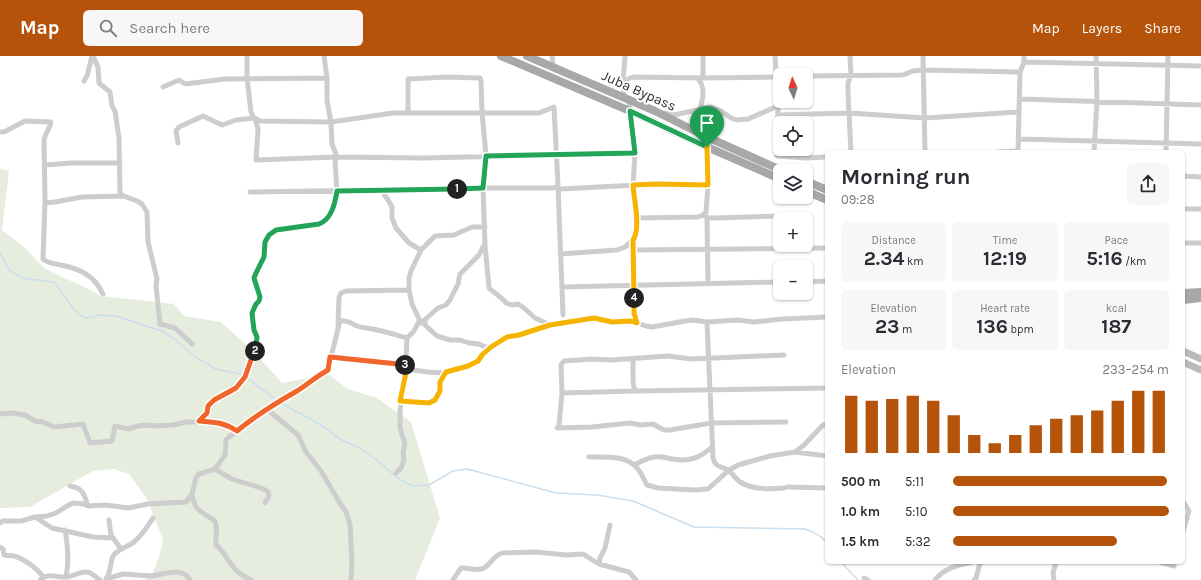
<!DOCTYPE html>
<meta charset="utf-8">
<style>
:root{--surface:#fff;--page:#f7f7f7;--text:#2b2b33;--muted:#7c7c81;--accent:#b45309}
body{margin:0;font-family:Karla,sans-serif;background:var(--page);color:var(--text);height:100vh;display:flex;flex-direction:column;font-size:15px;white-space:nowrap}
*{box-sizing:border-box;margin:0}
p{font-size:13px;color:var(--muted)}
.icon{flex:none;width:22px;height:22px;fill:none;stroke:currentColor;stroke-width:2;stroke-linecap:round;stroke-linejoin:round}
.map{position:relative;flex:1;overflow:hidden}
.drawer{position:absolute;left:825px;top:94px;width:360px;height:414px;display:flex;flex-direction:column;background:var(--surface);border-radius:6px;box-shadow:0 1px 3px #0004}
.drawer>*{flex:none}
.needle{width:26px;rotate:356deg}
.buttons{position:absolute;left:773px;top:12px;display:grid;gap:8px}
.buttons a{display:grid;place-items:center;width:40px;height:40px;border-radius:6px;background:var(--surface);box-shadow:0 1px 3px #0004;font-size:20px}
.pin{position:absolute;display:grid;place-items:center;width:34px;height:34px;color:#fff;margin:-41px -17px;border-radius:50% 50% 50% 0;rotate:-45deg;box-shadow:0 0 4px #0007}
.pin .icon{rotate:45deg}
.km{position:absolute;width:20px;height:20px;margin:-10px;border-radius:50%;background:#222;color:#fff;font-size:11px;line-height:20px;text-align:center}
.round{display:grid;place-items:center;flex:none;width:42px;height:42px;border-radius:6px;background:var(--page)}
.summary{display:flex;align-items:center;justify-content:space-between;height:68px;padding:0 16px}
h1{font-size:22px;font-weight:700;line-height:30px}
.figures{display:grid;grid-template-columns:repeat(3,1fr);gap:6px;height:68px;padding:4px 16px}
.figures div{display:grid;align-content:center;border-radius:6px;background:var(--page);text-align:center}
.figures b{font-size:20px;font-weight:700}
.figures small{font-size:11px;font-weight:400}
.figures p{font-size:11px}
.chart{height:112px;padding:8px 16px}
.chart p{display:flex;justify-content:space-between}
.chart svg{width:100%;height:72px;margin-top:4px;stroke:var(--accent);stroke-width:6}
ul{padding:0 16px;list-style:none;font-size:13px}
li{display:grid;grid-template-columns:64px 48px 1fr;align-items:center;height:30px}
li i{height:10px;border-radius:5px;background:var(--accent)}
header{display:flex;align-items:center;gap:24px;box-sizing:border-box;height:56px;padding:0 20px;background:var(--accent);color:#fff}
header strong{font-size:19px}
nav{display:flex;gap:22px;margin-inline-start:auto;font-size:14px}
.search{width:280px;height:36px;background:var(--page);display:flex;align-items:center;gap:10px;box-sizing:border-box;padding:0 14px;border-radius:6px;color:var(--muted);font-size:15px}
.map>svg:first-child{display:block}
.green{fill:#e6edde}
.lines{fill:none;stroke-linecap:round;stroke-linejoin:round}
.stream{stroke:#cadeed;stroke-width:1.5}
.street{stroke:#cdcdcd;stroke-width:5}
.secondary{stroke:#bababa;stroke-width:7}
.primary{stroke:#a8a8a8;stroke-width:8}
.split-1-casing{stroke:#fff;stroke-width:8}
.split-2-casing{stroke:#fff;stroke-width:8}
.split-3-casing{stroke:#fff;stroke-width:8}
.split-4-casing{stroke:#fff;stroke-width:8}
.split-5-casing{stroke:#fff;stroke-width:8}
.split-1{stroke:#22a559;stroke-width:5}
.split-2{stroke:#22a559;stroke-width:5}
.split-3{stroke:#f0652b;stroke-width:5}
.split-4{stroke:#f5b400;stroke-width:5}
.split-5{stroke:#f5b400;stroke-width:5}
.labels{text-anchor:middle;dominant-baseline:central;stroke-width:4;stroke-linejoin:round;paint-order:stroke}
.street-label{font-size:14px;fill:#303030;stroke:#fff}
</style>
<header>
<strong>Map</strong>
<div class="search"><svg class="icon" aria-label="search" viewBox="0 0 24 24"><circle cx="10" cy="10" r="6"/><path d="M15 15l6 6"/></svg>Search here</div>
<nav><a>Map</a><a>Layers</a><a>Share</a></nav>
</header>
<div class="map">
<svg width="1201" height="524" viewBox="0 0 1201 524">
<rect width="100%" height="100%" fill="#fff"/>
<path class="green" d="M0,113L9,115L2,174L24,191L44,212L67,223L88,233L101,240L174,248L184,260L221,266L255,297L282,327L328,318L348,333L377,342L411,366L440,462L415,524H144L152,519L159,501L163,484L147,443L129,418L114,413L93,415L30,451L0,452Z"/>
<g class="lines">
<path class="stream" d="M0,197L9,214L22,222L54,226L77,257L86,262L100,259L115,260L132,265L148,271L160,274L177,285L197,302L216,313L241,318L278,345
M281,347L295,355L311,363L330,375L338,382L361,393L381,407L396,421L412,430L429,429L453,415L467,413L556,437L597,439L633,445L694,471L805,473C814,476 822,480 827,487
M841,506L858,524"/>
<path class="street" d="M93,0L98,11L99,27L110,36L112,50L115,55L119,82L120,136L121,139L137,145L142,148L147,156L148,186L157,223L156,230L160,268L175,272L192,288
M247,0V22L251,56L253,61L260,65L331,66L393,57H539L554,51L558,129L557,131L552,132H481L250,136
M552,0L553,11
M703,0V22
M775,0L778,50L777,100L806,102L827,101
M850,0L851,19L848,27V38L851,96
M923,0L925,96
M1024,6L1201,10
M806,20L903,19L913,15L923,14L1020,16
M697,22C706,30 703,43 700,53
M84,25L87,20L92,0
M623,26L625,0
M163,31L179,24L185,28L225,23L327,22
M624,41C623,29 621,25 633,21L703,22L780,21
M1020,43L1201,49
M408,57V23L447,21L480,22L481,25L482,56L486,100L483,132L485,189L489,232C493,236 504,243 506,247L512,249L518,248L524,252L535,262L550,269
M664,57L674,59L711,51L721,55L731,62L737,64L748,63L778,50
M778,59L849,57L925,62L1019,56
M255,62L258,73L256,104L337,101L423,102L635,97
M0,76H4L25,65L51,66C50,73 45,77 44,84L45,145L43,203C47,207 55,208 61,209C80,213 94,219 103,238
M1019,83L1201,88
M178,87L176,75L179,71L203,60L222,69L236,64L255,62
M998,96L1018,95
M1018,96L1020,16L1024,6V0
M1094,96L1097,45L1096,0
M1166,96L1168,0
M45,109L71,107H120
M1183,120L1201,121
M558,130L563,259
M560,133L657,128L708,129
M381,134L388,144L392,151V162L396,172L409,187L421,194
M45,147L55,146L82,141L124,140
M1183,153H1201
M703,159L709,162H715L781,160
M636,162L698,161L703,159L706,156L708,129L707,81
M707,162L708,228
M485,171H472L454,179L435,180L421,194L411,215L409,222V234L412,248L421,267L438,252L446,249L450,244L458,228L460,218L479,199L483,191L485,189
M633,184V251L634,257L637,267
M1183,187H1201
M633,194L827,192
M560,198L617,194L625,191L633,184L636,180V172L633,129L635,97L629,44
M806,226L827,225
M562,231L780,226
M425,264V269L437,280L450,284H460L469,287L479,288L485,291H491
M707,266L713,402C716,413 721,409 729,415C733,418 736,423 740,426C753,434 770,433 784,432
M338,269L339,241L341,237L346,235L409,234
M784,299L692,303L668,300L611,304L593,303L564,305L561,309L562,337L559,370L557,372L592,371L630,367L640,369L653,368L664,374H670L711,367L786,366
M330,301L398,308C409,303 406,293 407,282L414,275L419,265
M633,303V326L635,335L827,332
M407,312L413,314L427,316L446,317L469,310L478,305L482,299L491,291L507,281L519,279L550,269L585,263L594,262L612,266L631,265L646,270L652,271L685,265L693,264L707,266L738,264L754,266L782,263L827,261
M562,337L635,335
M400,345L429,347L435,344L440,335V326L446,317
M268,354L298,379L306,396L321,415L338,444L346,456L350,468L352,507L351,524
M0,358L12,357L25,359L35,365L43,366L54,371L83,368L90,387L112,385L115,370L128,373L138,370L148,369L156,370L173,369L186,366H211L228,369L237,375
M199,365L207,357L208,350L214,344L236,332L245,321L252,301L256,294L257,281L254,274L252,257L256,248L259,245L260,241L254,222L256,217L264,201L265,186L269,179L276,174L319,168L324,166L334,151L337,135L335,105L337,101L332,88L331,66L327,45V22L324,0
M795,396L827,400
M589,401C603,401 624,399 635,410C641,415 643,422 647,429L658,432L695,434L708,433L729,414L738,409L770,400L795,396L804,389L823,369L827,368
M634,409C640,406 647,402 654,401C660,400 667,402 673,403C689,406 700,402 712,391
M215,413C220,416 226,420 232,423C242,427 261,430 268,436L269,440L265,447
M396,417L401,412L404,404L403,397L405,388L400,372V355L402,337L406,323L407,312L406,310
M70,430C83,432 84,438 88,450
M787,431L827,432
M192,438C194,454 201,456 214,464C219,471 215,480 216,489C226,497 228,507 237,515C241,519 246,521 251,524
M1183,445L1189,455L1183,475
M35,461L52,472L93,481L113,482
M109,464L111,479L121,493
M0,467L3,465H21L35,461L47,460L56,457L67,450L73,447L84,448L88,450L106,449L128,452L148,448L186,446L192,438L196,422L199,418L215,413L225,399L226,384L229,381C250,364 274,349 297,335C308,328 317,320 328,313L340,265C348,263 351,268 357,270C363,272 368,272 373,273C384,275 396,279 407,282
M65,474C68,490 69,506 66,521
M0,491L3,493L4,499C7,500 11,499 14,500C23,502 38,513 43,521
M1160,506L1174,510
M599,508L600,502L605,492L610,469
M864,522L868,524
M106,523L123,518L152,520L166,517L178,516L186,519L190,524
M106,523C111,517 110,507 113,500C117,493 128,491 134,486C141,480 148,470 153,462
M40,524C48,516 57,522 67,521C74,520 79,516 86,516C92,516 95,521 100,524
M453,524L461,512C468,511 477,516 484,512C491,508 493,500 502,497L536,496L566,499L583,498L599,508L629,516L636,524
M935,524C945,511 958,510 972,506
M974,524L976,522L980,507L983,506
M1054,524L1053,517L1056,506"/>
<path class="secondary" d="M1183,295L1201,303
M1183,306L1201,314"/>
<path class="primary" d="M501,0L630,55L707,91L780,123
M527,0L655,55L707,81L783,115
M806,125L827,134
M806,135L827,144
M1183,237L1201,236
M1183,244L1201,242"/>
</g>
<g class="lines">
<defs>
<path id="split-1" d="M457,133L483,132L486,100L635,97L630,55L707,91"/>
<path id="split-2" d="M255,295L257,281L254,274L252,257L256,248L259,245L260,241L254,222L256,217L264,201L265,186L269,179L276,174L319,168C332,163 335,147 337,135L457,133"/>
<path id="split-3" d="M255,295L252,301L245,321L236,332L214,344L208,350L207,357L199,365C214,366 223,366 237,375C255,360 276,347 297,335C308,328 317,320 328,314L330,301L398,308L404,305L405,309"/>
<path id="split-4" d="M405,309L407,312L400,345L429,347L435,344L440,335V326L446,316L468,310L478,305L482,299L491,291L507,281L519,279L550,269L594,262L612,266L631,265L637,267L634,257V242"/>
<path id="split-5" d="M634,242L633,184C641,172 634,144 633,129L657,128L708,129L707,91"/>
</defs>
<use href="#split-1" class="split-1-casing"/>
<use href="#split-2" class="split-2-casing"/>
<use href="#split-3" class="split-3-casing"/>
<use href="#split-4" class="split-4-casing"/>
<use href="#split-5" class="split-5-casing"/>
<use href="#split-1" class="split-1"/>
<use href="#split-2" class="split-2"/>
<use href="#split-3" class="split-3"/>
<use href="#split-4" class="split-4"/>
<use href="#split-5" class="split-5"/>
</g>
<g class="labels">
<g class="street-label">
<text transform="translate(639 35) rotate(24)">Juba Bypass</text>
</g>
</g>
</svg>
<div class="buttons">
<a><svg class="needle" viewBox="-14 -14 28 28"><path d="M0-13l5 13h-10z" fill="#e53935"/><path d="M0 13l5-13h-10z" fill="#7c7c81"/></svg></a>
<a><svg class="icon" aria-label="locate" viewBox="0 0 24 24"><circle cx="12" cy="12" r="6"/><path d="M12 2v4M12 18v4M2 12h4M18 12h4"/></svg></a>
<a><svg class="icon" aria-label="layers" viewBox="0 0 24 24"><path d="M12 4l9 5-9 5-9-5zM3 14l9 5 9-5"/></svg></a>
<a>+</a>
<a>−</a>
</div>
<div class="pin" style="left:707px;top:91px;background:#1e9e55"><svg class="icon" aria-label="arrive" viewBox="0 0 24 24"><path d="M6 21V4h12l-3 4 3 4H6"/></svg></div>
<b class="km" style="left:457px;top:133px">1</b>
<b class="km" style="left:255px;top:295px">2</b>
<b class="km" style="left:405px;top:309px">3</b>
<b class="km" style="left:634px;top:242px">4</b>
<section class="drawer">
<div class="summary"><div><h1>Morning run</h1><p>09:28</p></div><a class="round"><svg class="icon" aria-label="share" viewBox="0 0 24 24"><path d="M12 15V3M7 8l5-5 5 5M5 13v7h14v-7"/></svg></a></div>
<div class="figures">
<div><p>Distance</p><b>2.34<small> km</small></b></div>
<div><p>Time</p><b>12:19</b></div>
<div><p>Pace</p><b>5:16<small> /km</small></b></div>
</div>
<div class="figures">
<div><p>Elevation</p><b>23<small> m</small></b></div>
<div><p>Heart rate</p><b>136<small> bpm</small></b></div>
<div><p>kcal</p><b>187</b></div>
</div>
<div class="chart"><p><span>Elevation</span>233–254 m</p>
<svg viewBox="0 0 160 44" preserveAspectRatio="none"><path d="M5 44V9M15 44V12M25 44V11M35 44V9M45 44V12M55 44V21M65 44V33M75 44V38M85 44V33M95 44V27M105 44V23M115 44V21M125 44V18M135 44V12M145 44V6M155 44V6"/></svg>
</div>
<ul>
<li><b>500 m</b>5:11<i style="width:99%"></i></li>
<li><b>1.0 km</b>5:10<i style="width:100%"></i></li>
<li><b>1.5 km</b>5:32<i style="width:76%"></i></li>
</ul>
</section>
</div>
